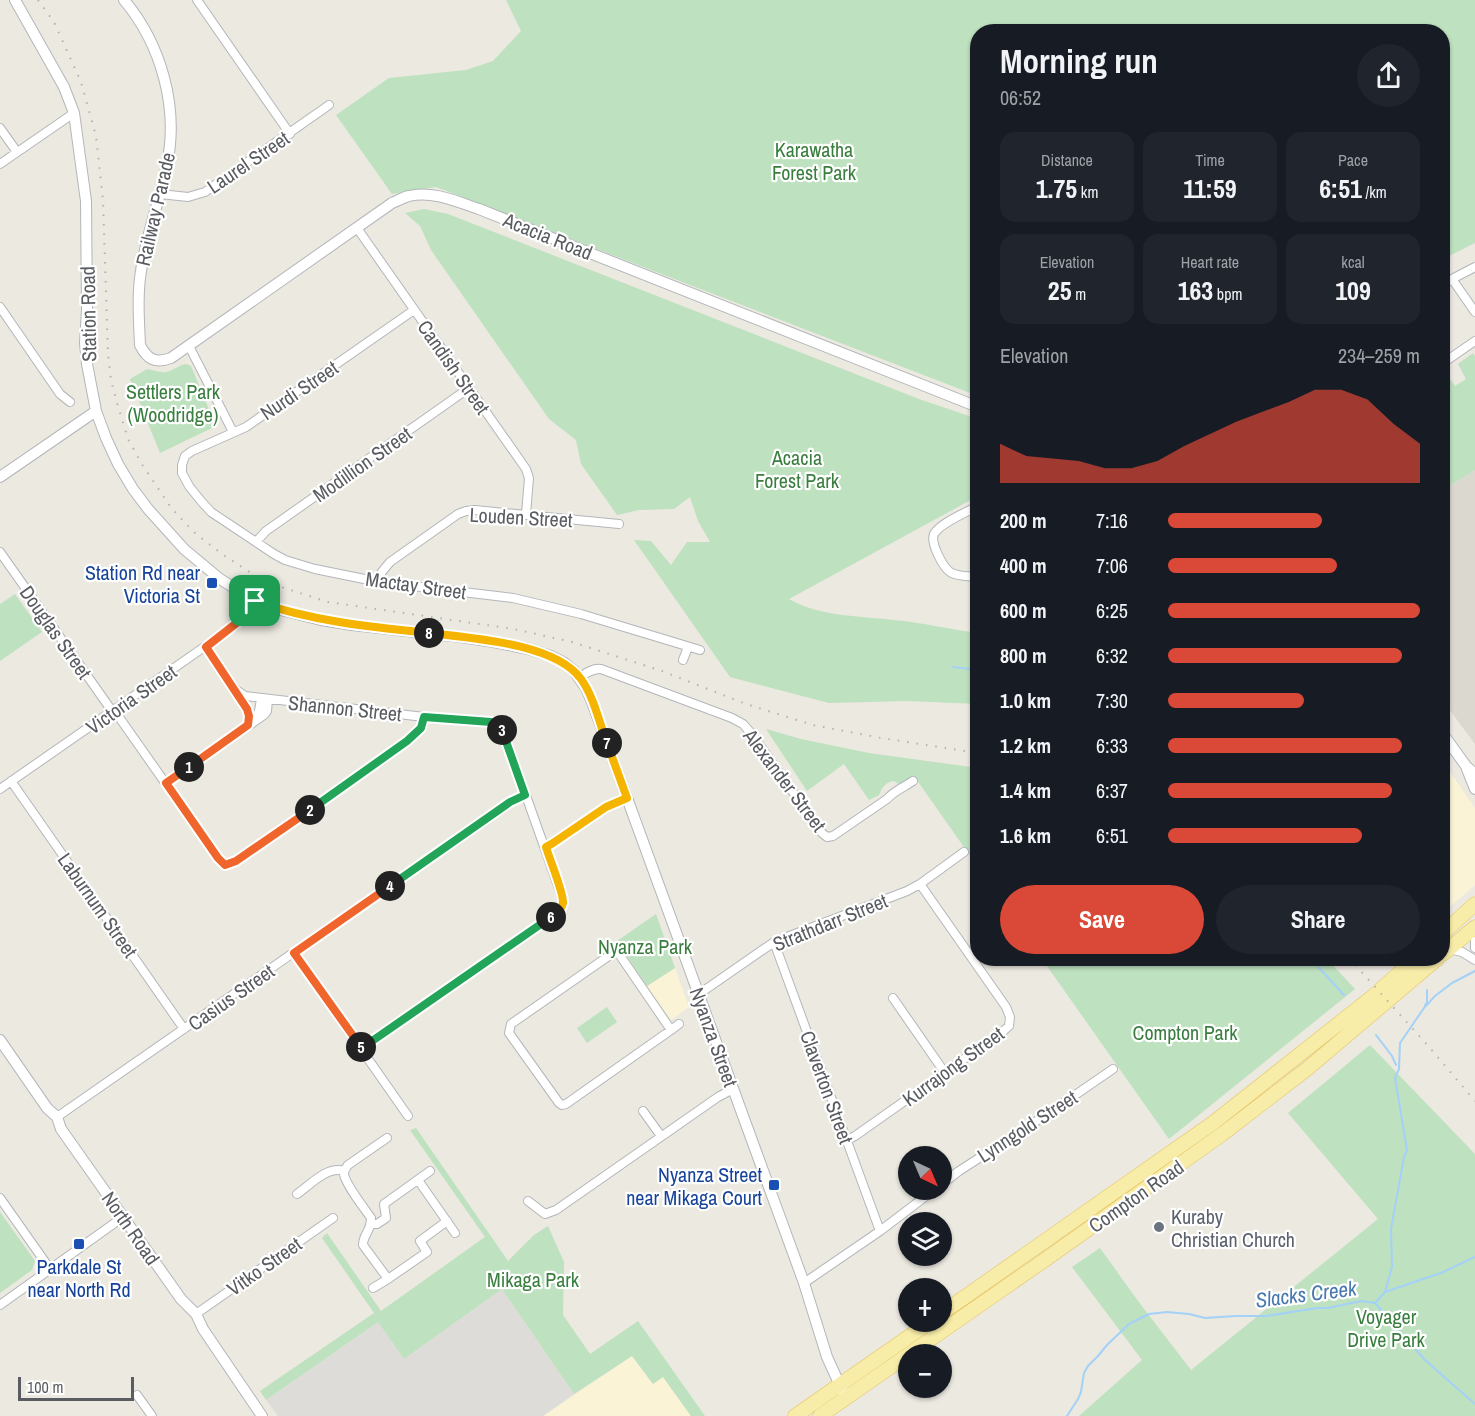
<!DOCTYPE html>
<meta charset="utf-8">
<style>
:root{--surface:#171b24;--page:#20242c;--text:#f1f3f6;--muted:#9ea1a6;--accent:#da4837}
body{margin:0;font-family:"Archivo Narrow",sans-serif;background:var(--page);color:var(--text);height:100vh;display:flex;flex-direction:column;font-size:22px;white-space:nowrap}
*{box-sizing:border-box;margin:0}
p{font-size:20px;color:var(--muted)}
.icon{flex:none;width:33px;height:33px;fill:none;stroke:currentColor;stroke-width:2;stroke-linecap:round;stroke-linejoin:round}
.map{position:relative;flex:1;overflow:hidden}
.panel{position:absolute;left:970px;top:24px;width:480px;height:942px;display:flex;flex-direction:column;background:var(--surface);border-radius:24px;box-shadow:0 2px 4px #0004}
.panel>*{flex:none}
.needle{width:39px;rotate:136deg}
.tools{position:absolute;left:898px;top:1146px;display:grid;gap:12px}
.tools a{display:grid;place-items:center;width:54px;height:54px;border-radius:50%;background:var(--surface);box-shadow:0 2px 4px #0004;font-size:30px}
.scale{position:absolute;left:18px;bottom:15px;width:116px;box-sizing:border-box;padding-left:6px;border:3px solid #595c60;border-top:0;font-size:16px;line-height:21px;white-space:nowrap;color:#595c60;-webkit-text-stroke:4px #fff;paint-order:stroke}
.pin{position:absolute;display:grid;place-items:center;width:51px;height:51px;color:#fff;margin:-26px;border-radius:12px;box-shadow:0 3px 9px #0006}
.km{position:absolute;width:30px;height:30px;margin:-15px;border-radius:50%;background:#222;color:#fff;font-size:16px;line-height:30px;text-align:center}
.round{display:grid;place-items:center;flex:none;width:63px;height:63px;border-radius:32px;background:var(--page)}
.head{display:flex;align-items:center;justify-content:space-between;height:102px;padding:0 30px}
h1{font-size:33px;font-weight:700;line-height:45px}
.figures{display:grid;grid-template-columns:repeat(3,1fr);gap:9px;height:102px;padding:6px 30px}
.figures div{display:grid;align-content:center;border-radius:15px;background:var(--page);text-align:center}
.figures b{font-size:26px;font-weight:700}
.figures small{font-size:16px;font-weight:400}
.figures p{font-size:16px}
.chart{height:168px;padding:12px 30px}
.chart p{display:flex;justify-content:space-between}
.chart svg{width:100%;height:108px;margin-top:6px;fill:var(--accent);opacity:.7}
.button{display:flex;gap:12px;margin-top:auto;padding:12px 30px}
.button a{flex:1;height:69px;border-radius:36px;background:var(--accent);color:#fff;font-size:24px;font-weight:700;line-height:69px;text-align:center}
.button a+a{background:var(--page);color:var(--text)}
ul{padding:0 30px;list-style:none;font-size:20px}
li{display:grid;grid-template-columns:96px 72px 1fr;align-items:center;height:45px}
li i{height:15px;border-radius:8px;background:var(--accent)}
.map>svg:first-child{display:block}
.commercial{fill:#faf3d6}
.industrial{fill:#dedcd8}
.education{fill:#dbd8cf}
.green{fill:#bee1bf}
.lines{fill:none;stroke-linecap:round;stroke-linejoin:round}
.stream{stroke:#a4d1f7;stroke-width:2}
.minor-casing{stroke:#b3b6ba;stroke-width:10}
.tertiary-casing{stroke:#b3b6ba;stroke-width:12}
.primary-casing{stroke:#e5c25f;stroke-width:15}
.minor{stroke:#fff;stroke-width:8}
.tertiary{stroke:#fff;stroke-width:10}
.primary{stroke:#f8eda8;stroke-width:14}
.rail{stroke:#b1b2b2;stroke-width:2;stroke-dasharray:1.5 8;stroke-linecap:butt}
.split-1-casing{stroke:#fff;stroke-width:12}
.split-2-casing{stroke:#fff;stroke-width:12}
.split-3-casing{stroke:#fff;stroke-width:12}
.split-4-casing{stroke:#fff;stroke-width:12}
.split-5-casing{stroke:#fff;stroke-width:12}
.split-6-casing{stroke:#fff;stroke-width:12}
.split-7-casing{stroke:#fff;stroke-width:12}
.split-8-casing{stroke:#fff;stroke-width:12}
.split-9-casing{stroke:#fff;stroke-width:12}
.split-1{stroke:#f0652b;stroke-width:8}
.split-2{stroke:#f0652b;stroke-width:8}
.split-3{stroke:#22a559;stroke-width:8}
.split-4{stroke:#22a559;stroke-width:8}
.split-5{stroke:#f0652b;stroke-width:8}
.split-6{stroke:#22a559;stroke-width:8}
.split-7{stroke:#f5b400;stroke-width:8}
.split-8{stroke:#f5b400;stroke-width:8}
.split-9{stroke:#f5b400;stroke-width:8}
.transit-dot{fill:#1a4fb4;stroke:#fff;stroke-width:2}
.worship-dot{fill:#6b7280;stroke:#fff;stroke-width:2}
.labels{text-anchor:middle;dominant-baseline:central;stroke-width:4.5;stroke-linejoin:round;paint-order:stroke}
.park-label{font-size:20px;fill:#3a7e3f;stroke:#fff}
.street-label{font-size:20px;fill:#595c60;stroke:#fff}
.transit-label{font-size:20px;fill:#164399;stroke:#fff;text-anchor:end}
.worship-label{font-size:20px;fill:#5b616d;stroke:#fff;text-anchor:start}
.water-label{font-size:21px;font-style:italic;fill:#4778b0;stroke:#fff}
</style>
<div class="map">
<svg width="1475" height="1416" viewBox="0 0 1475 1416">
<rect width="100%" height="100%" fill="#ebe9e0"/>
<path class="commercial" d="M1443,762L1475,808V885L1443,913Z
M675,968L689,1007L671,1020L647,986Z
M632,1356L653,1384L663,1377L691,1416H543Z"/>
<path class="industrial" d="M502,1289L574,1394L543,1416H278L266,1400L378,1322L404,1359Z"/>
<path class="education" d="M1475,470V744L1443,701V490Z"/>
<path class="green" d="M506,0H1475V243L1443,259V32H978V396L436,187L392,194L336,115L389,78L466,70L493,61L521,31Z
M424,209L448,214L919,399L978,419V496L789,599C822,618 866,616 904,621C929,624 953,630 978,633V704L908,701L829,703L730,677L634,540L651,541L671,565L687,542H710L698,521L690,497L674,509L639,510L617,515L581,464L576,440L549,419L431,250L420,226L405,213Z
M1473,353L1475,356V470L1443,490V375L1448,376L1455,386L1466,379L1458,364Z
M186,364L191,366L216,426L160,453L130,379L147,369C153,370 161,373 167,372C174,370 179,365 186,364Z
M15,594L42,632L0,661V604Z
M766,729L801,739L869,753L978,768V867L914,776L900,785L894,781C886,782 882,787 879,795L869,800L844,764L807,791Z
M656,914L675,968L647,986L617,941Z
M1042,959H1327L1355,989L1169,1139Z
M607,1007L617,1022L587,1043L577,1028Z
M1370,1045L1475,1154V1416H1079L1142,1360L1072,1267L1100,1248L1138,1301L1191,1370L1378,1219L1288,1113Z
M416,1128L508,1261L534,1235L548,1226L564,1262L563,1315L590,1354L638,1321L705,1416H691L663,1377L653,1384L632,1356L574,1394L502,1289L404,1359L378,1322L266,1400L260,1391L374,1313L322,1238L327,1233L381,1311L485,1237L410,1130Z
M0,1212L35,1261L32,1270L0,1293Z"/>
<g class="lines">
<path class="stream" d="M953,667L978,670
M1310,958L1344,995
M1425,1005L1427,1003V990
M1376,1035L1392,1056L1396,1065
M1385,1292L1441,1273L1475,1257
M1375,1303L1425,1360L1475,1404
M1067,1416L1078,1399L1081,1392L1084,1373L1088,1366L1098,1356L1107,1345L1129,1324L1149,1314L1167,1312L1189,1314L1205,1318L1236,1316H1266L1317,1308H1328L1361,1301L1375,1303L1385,1292L1392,1267L1391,1229L1404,1157L1407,1150L1395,1078L1399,1069L1400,1043L1424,1008L1435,996L1452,983L1475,971"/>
<defs>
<path id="minor" d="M197,0L290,134
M0,128L17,152
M0,164L74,113
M160,194L188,197L205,192L329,105
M357,228L526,469L529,478L526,514
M1475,267L1452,279L1475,312
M1443,284L1452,279
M0,307L60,394L70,402
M414,310L246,427L192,451L185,456L182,465V473L189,486L201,501L211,512L274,554L285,560L315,569L379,582L513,598L581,614L700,650
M189,346L233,432
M1443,363L1475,341
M978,506C967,512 940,523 934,534C930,543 943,567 950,572C957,577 970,576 978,577
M256,542L266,531L469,388
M0,552L112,711
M379,582L381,573L390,562L458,514L466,511L475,510L619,524
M205,647L235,689L245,696L424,717L491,722L498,725L503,731L561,894L563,904L560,910L553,915L362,1048
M683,660L688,647
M580,677C586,673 593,668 601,669L732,718L743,724L751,733L822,833L827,837L833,836L887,799C894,791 904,787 913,781
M236,692C244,705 252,710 247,727
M114,710L218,858L225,865L236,861L407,741L421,728L424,717
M254,721L259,711L261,699
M11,781L184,1029
M166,783L264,715L267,711L268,699
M0,789L233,627L243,618L255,601
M546,847L606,807L627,798
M1475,941V948
M774,942L880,1231
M1449,949L1462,952L1475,960
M294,953L408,1116
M699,994L774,942L907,891L920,884L964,852
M893,998L945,1073
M671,1030L619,954L613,953L511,1024L509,1033L559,1103L562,1105L566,1104L671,1030L679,1024
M643,1111L661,1136
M57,1117L510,802L525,795
M387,1138L348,1165C346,1168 344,1170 344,1174C345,1184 365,1209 371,1218C371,1232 363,1234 363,1245L388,1279
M847,1140L855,1136L1001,1033L1009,1026L1010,1017L1006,1007L920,884
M418,1180L455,1233
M942,1184L959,1171L1046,1115L1113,1069
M297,1194C310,1185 328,1165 344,1171
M0,1198L50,1269
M528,1201L545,1214L556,1210L718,1097L733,1089
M371,1224H377L386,1218L384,1204L430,1171
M804,1283L880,1231L934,1190
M373,1288L388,1279L427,1252L420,1241L447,1221
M0,1305L123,1217
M196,1314L333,1218
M137,1395L152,1416"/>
<path id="tertiary" d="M15,0L64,87L74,113L86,201L87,309L85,343L87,364L96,411L106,438L118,464L133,489L148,509L184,549L220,579L255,601L273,608L321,620L352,625L461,637L494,642L528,649L551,656L563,662L574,671L586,688L592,702L804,1283L827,1357L842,1390
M124,0C161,44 179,107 167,164C160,200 146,235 141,271C137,295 139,321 140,345C147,359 155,364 171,358L392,203C397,201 404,197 409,196C432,190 458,202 479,209L978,407
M0,477L96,411
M1443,734L1466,766L1475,774
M1467,769L1475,789
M0,1040L47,1108L57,1117L61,1129L181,1299L196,1314L203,1329L262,1416"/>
<path id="primary" d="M1443,933L1475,904
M1443,954L1475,927
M942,1313L1213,1123L1371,998L1416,958
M795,1416L930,1322
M820,1416L1046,1259L1221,1135L1307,1069L1438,958"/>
</defs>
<use href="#minor" class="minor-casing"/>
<use href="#tertiary" class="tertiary-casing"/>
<use href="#primary" class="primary-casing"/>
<use href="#minor" class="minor"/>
<use href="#tertiary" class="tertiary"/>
<use href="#primary" class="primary"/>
<path class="rail" d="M38,0L54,22L81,82L96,136L103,200L108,354L111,380L117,403L128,439L143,466L172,509L196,534L222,554L251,573L278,586L328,602L514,629L572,642L662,671L746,704L813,725L881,738L978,753
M1349,958L1430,1048L1475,1101"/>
</g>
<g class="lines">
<defs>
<path id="split-1" d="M189,767L248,725L249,716L247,709L206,647L243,618L255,601"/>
<path id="split-2" d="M189,767L166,783L218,858L225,865L236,861L310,810"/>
<path id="split-3" d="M310,810L407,741L421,728L424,717L491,722L498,725L502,730"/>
<path id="split-4" d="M390,886L510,802L525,795L502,730"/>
<path id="split-5" d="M361,1047L294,953L390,886"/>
<path id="split-6" d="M361,1047L362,1048L551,917"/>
<path id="split-7" d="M551,917C556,913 562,909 563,903C564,893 549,858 546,847L553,843L606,807L627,798L607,743"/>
<path id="split-8" d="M429,633C470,638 555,643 581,679C594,697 599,722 607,743"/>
<path id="split-9" d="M255,601C311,621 370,627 429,633"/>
</defs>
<use href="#split-1" class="split-1-casing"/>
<use href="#split-2" class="split-2-casing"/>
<use href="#split-3" class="split-3-casing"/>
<use href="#split-4" class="split-4-casing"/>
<use href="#split-5" class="split-5-casing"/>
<use href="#split-6" class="split-6-casing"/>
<use href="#split-7" class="split-7-casing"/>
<use href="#split-8" class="split-8-casing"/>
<use href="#split-9" class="split-9-casing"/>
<use href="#split-1" class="split-1"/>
<use href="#split-2" class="split-2"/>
<use href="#split-3" class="split-3"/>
<use href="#split-4" class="split-4"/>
<use href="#split-5" class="split-5"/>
<use href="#split-6" class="split-6"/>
<use href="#split-7" class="split-7"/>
<use href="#split-8" class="split-8"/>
<use href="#split-9" class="split-9"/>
</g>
<g class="transit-dot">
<rect x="206" y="577" width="12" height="12" rx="3"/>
<rect x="768" y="1179" width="12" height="12" rx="3"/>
<rect x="73" y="1238" width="12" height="12" rx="3"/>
</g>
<circle class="worship-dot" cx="1159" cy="1227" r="6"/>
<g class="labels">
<g class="park-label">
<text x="814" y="149">Karawatha<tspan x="814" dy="23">Forest Park</tspan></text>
<text x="173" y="391">Settlers Park<tspan x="173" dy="23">(Woodridge)</tspan></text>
<text x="797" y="457">Acacia<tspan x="797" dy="23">Forest Park</tspan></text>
<text x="645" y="946">Nyanza Park</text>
<text x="1185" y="1032">Compton Park</text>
<text x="533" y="1279">Mikaga Park</text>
<text x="1386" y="1316">Voyager<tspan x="1386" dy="23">Drive Park</tspan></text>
</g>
<g class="street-label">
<text transform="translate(248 162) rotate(-34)">Laurel Street</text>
<text transform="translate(155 209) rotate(-77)">Railway Parade</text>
<text transform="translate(548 236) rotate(22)">Acacia Road</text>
<text transform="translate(88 314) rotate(-91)">Station Road</text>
<text transform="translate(454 367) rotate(55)">Candish Street</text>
<text transform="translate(299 390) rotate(-34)">Nurdi Street</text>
<text transform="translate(362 464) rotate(-35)">Modillion Street</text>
<text transform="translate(521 517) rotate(3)">Louden Street</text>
<text transform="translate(416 585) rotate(8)">Mactay Street</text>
<text transform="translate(56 632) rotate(55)">Douglas Street</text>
<text transform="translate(131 699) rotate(-35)">Victoria Street</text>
<text transform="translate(345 708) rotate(6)">Shannon Street</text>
<text transform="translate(785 780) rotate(53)">Alexander Street</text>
<text transform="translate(98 905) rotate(55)">Laburnum Street</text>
<text transform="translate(830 922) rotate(-22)">Strathdarr Street</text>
<text transform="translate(231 997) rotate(-35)">Casius Street</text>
<text transform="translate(714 1037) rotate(70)">Nyanza Street</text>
<text transform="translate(953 1066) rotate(-36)">Kurrajong Street</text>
<text transform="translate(827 1087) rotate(70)">Claverton Street</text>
<text transform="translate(1027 1126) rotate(-33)">Lynngold Street</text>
<text transform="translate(1136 1196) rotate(-35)">Compton Road</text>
<text transform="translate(131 1228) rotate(55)">North Road</text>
<text transform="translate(264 1266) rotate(-35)">Vitko Street</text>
</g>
<g class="transit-label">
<text x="200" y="572">Station Rd near<tspan x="200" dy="23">Victoria St</tspan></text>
<text x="762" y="1174">Nyanza Street<tspan x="762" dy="23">near Mikaga Court</tspan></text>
<text x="79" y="1266" text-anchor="middle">Parkdale St<tspan x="79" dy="23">near North Rd</tspan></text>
</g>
<g class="worship-label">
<text x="1171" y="1216">Kuraby<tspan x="1171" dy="23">Christian Church</tspan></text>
</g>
<g class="water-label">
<text transform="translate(1306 1294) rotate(-7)">Slacks Creek</text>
</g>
</g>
</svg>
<div class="tools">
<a><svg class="needle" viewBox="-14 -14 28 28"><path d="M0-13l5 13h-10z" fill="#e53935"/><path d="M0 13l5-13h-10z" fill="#9ea1a6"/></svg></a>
<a><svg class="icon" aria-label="layers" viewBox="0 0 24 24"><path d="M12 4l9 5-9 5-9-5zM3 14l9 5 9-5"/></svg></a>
<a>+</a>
<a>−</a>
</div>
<div class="scale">100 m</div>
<div class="pin" style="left:255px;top:601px;background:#1e9e55"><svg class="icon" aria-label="arrive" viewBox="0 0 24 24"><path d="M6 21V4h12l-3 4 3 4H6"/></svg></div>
<b class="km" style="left:189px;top:767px">1</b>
<b class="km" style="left:310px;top:810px">2</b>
<b class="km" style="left:502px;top:730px">3</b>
<b class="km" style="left:390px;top:886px">4</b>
<b class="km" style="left:361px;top:1047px">5</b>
<b class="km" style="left:551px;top:917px">6</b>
<b class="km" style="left:607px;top:743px">7</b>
<b class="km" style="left:429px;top:633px">8</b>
<section class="panel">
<div class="head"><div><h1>Morning run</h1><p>06:52</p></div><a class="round"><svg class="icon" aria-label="share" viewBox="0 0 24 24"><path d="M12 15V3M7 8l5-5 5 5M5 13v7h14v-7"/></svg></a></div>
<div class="figures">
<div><p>Distance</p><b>1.75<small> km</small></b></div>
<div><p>Time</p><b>11:59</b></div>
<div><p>Pace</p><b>6:51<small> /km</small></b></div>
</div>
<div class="figures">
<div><p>Elevation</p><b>25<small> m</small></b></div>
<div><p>Heart rate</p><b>163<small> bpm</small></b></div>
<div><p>kcal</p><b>109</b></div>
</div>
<div class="chart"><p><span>Elevation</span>234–259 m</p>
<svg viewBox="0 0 160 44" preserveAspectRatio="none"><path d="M0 44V28L10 33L20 34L30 35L40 38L50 38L60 35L70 29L80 24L90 19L100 15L110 11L120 6L130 6L140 10L150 20L160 28V44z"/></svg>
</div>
<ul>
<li><b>200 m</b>7:16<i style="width:61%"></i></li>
<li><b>400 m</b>7:06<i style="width:67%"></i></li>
<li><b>600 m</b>6:25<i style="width:100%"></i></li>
<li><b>800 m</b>6:32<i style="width:93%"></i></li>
<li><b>1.0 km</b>7:30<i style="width:54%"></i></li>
<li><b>1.2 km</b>6:33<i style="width:93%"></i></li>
<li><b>1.4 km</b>6:37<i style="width:89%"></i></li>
<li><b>1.6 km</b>6:51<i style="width:77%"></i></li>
</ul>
<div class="button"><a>Save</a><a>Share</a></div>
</section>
</div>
